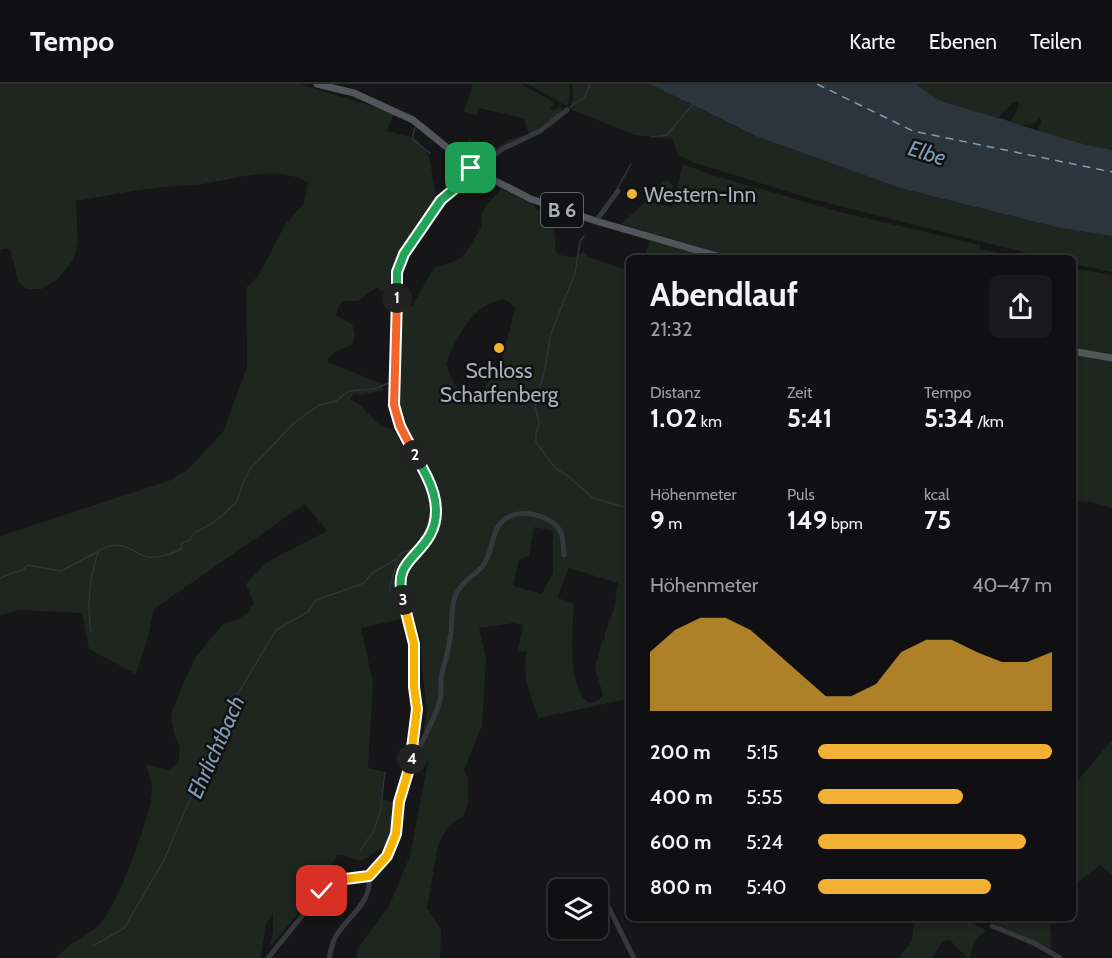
<!DOCTYPE html>
<html lang="de">
<meta charset="utf-8">
<style>
:root{--surface:#101012;--page:#19191b;--text:#f1f3f6;--muted:#9c9d9f;--line:#303032;--accent:#f2b134}
body{margin:0;font-family:Cabin,sans-serif;background:var(--page);color:var(--text);height:100vh;display:flex;flex-direction:column;font-size:22px;white-space:nowrap}
*{box-sizing:border-box;margin:0}
p{font-size:20px;color:var(--muted)}
.icon{flex:none;width:33px;height:33px;fill:none;stroke:currentColor;stroke-width:2;stroke-linecap:round;stroke-linejoin:round}
.map{position:relative;flex:1;overflow:hidden}
.sheet{position:absolute;left:626px;top:171px;width:450px;height:666px;display:flex;flex-direction:column;background:var(--surface);border-radius:9px;box-shadow:0 3px 9px #0003,0 0 0 2px var(--line)}
.sheet>*{flex:none}
.fabs{position:absolute;left:548px;top:795px;display:grid;gap:12px}
.fabs a{display:grid;place-items:center;width:60px;height:60px;border-radius:9px;background:var(--surface);box-shadow:0 3px 9px #0003,0 0 0 2px var(--line);font-size:30px}
.pin{position:absolute;display:grid;place-items:center;width:51px;height:51px;color:#fff;margin:-26px;border-radius:12px;box-shadow:0 3px 9px #0006}
.km{position:absolute;width:30px;height:30px;margin:-15px;border-radius:50%;background:#222;color:#fff;font-size:16px;line-height:30px;text-align:center}
.round{display:grid;place-items:center;flex:none;width:63px;height:63px;border-radius:9px;background:var(--page)}
.summary{display:flex;align-items:center;justify-content:space-between;height:102px;padding:0 24px}
h1{font-size:33px;font-weight:700;line-height:45px}
.figures{display:grid;grid-template-columns:repeat(3,1fr);gap:9px;height:102px;padding:6px 24px}
.figures div{display:grid;align-content:center}
.figures b{font-size:26px;font-weight:700}
.figures small{font-size:16px;font-weight:400}
.figures p{font-size:16px}
.chart{height:168px;padding:12px 24px}
.chart p{display:flex;justify-content:space-between}
.chart svg{width:100%;height:108px;margin-top:6px;fill:var(--accent);opacity:.7}
ul{padding:0 24px;list-style:none;font-size:20px}
li{display:grid;grid-template-columns:96px 72px 1fr;align-items:center;height:45px}
li i{height:15px;border-radius:8px;background:var(--accent)}
header{display:flex;align-items:center;gap:36px;box-sizing:border-box;height:84px;padding:0 30px;background:var(--surface);border-bottom:2px solid var(--line)}
header strong{font-size:28px}
nav{display:flex;gap:33px;margin-inline-start:auto;font-size:21px}
.map>svg:first-child{display:block}
.green{fill:#1e261f;fill-rule:evenodd}
.water{fill:#2c353c}
.lines{fill:none;stroke-linecap:round;stroke-linejoin:round}
.stream{stroke:#2c353c;stroke-width:1.5}
.ferry{stroke:#7f9bb3;stroke-width:1.5;stroke-dasharray:8 6;stroke-linecap:butt}
.minor{stroke:#37383d;stroke-width:5}
.major{stroke:#53555c;stroke-width:7}
.split-1-casing{stroke:#fff;stroke-width:12}
.split-2-casing{stroke:#fff;stroke-width:12}
.split-3-casing{stroke:#fff;stroke-width:12}
.split-4-casing{stroke:#fff;stroke-width:12}
.split-5-casing{stroke:#fff;stroke-width:12}
.split-1{stroke:#22a559;stroke-width:8}
.split-2{stroke:#f0652b;stroke-width:8}
.split-3{stroke:#22a559;stroke-width:8}
.split-4{stroke:#f5b400;stroke-width:8}
.split-5{stroke:#f5b400;stroke-width:8}
.poi-dot{fill:#f2b134;stroke:#111113;stroke-width:2}
.labels{text-anchor:middle;dominant-baseline:central;stroke-width:5;stroke-linejoin:round;paint-order:stroke}
.shield{fill:#111113;stroke:#7b7e86;stroke-width:1.5}
.shield-label{font-size:20px;font-weight:bold;fill:#a8adb8}
.poi-label{font-size:21px;fill:#a8adb8;stroke:#111113;text-anchor:start}
.water-label{font-size:22px;font-style:italic;fill:#7f9bb3;stroke:#111113}
</style>
<header>
<strong>Tempo</strong>
<nav><a>Karte</a><a>Ebenen</a><a>Teilen</a></nav>
</header>
<div class="map">
<svg width="1112" height="874" viewBox="0 0 1112 874">
<rect width="100%" height="100%" fill="#161618"/>
<path class="green" d="M0,0H300L394,29L387,47L416,54L429,71L436,114L443,108L396,176L393,185L392,206L380,207L377,203L358,217H343L339,221L336,232L352,240L355,251L353,260L335,268L328,274V278L382,300L383,306L362,311L354,310L350,315C367,324 367,331 380,341C384,344 390,344 393,346C398,350 401,361 404,366C415,386 434,409 431,433C429,444 422,452 415,460C390,487 393,502 402,535L361,544L373,598L368,684L385,688L381,715L395,718L392,744L385,763C375,764 371,774 362,776C354,778 349,770 338,771L324,792L320,804L269,864L273,848V829L266,839L261,874H57C71,856 87,853 100,840C116,824 152,730 152,707C152,698 149,689 146,680L168,686L178,680L180,664L174,650L171,631L184,598L196,572L224,539L236,536L248,529L254,519L246,500L267,478L327,447L305,420L154,525L147,557L136,590L89,565L82,529L20,526L0,531V452L171,396L189,384L223,348L247,283L246,204L258,192L285,141L304,119L308,98C271,79 233,97 195,101C184,102 173,102 163,103C134,106 105,112 76,117L78,159L73,176L58,195L41,205H27L19,199L10,165H2L0,168Z
M473,0H521L555,19L550,24L554,27L560,22L563,27L534,48L501,62L475,82L473,79L476,74L466,64L470,50L471,55L486,71L508,56L529,50L525,39L526,35L479,24L476,32L464,27Z
M528,0H569L570,12L568,21L566,22Z
M572,0H650L756,52L900,104L1060,144L1112,152V188L1073,180L1072,174H1047L812,115L695,79L677,71L676,65L672,55L635,51L570,25L573,14Z
M915,0H1112V66L1083,62L1039,47L1038,43L1041,39L1040,34C1030,44 1023,42 1010,38L1017,27L1019,20L1017,17L1012,19L998,34L941,17Z
M683,80L709,90L840,128L980,161V165L997,168L1013,174H736L621,140L646,117L672,123Z
M659 104a7 7 0 1 1 14 0a7 7 0 1 1-14 0Z
M501,105L533,120L537,126L543,127L539,135C555,145 556,147 555,166L559,171L574,173L584,168L589,173L628,187V615L538,634C531,613 521,590 527,568L518,567L523,541L513,539L479,544L486,574L482,642L464,686L468,693V721L463,732L448,742L438,761L427,824L441,845L440,874H357V865L389,822L410,772L428,677L420,670L427,627L423,593L421,555L408,514L406,497L409,484L438,447L441,430L432,396L408,354L398,329L399,221L402,220L412,222L434,184L453,178L465,170L482,142L481,132L486,121ZM502,215L510,218L515,225L497,295H491L475,315L463,321L446,280C457,252 471,223 502,215ZM534,443L553,447V489L542,510L513,502L519,475L529,472ZM569,484L618,499L614,525L605,549V555L602,557L595,584L603,611L599,616L590,619C566,607 573,543 574,519L557,514Z
M644,153L714,174H644L650,157L642,154Z
M1072,184L1112,191V272L1073,264Z
M1072,270L1112,277V424L1090,418L1073,417Z
M1112,656V791L1100,781L1073,802V702Z
M918,834H963L986,847C975,853 973,862 970,874H967L950,856L943,857L932,874H898L912,857L913,845Z
M999,834H1050L1051,865L996,840Z"/>
<path class="water" d="M650,0H915L941,17L998,34C1006,35 1012,39 1020,41C1051,50 1080,61 1112,66V152L1060,144L900,104L756,52Z"/>
<g class="lines">
<path class="stream" d="M570,23L585,13L590,0
M415,44L412,55L430,69
M652,53L667,51L693,20
M617,105L631,80
M584,152L580,158L575,189L551,249L544,290L535,320L539,340L536,349V358L556,385L568,392L593,414L628,424
M0,494L24,485L27,481L61,487L108,462C128,459 129,466 144,472C154,476 172,470 181,465L182,459L190,456L194,449L213,439L236,419L243,399L250,385L294,339L319,321L336,317L349,307L374,305L391,298
M390,515V501L398,474L401,469L411,466L419,457L426,445L432,424L425,398L396,345L391,325L392,207
M91,548C87,521 89,494 98,469
M360,767L373,748L380,729L385,688
M93,862L124,844L164,776L192,710L208,683L227,628L276,546L308,528L316,516L364,499L371,490L396,475"/>
<path class="ferry" d="M817,0L913,47L1112,88"/>
<path class="minor" d="M596,137L618,107
M413,673C420,664 438,627 440,616C442,607 440,598 442,589C446,576 449,563 451,549C452,537 451,524 455,513C460,499 472,493 482,483C492,471 491,453 499,441C511,426 530,428 545,434C563,442 563,453 564,471
M600,806L634,874
M992,842L1034,859L1060,874
M268,874L322,807L345,796L369,792L376,786L390,766L396,750L399,718L413,673L412,664L417,625L414,603L413,560L400,507V492L409,474L430,451L434,440L436,422L431,399L405,353L397,334L394,321L397,217L396,198L397,188L404,170L446,110L502,65L540,47L567,26
M329,874C331,866 332,859 336,852C349,831 372,819 369,792"/>
<path class="major" d="M317,0L354,9L413,36L476,87L531,115L596,137L724,174
M1072,267L1112,274"/>
</g>
<g class="lines">
<defs>
<path id="split-1" d="M397,214V188L404,170L441,116L476,87L471,84"/>
<path id="split-2" d="M397,214L394,321L400,342L415,371"/>
<path id="split-3" d="M403,516C393,479 415,477 430,451C445,423 429,394 415,371"/>
<path id="split-4" d="M403,516L414,560V603L417,625L412,664V675"/>
<path id="split-5" d="M322,807L345,795L369,792L387,772L396,750L399,718L412,675"/>
</defs>
<use href="#split-1" class="split-1-casing"/>
<use href="#split-2" class="split-2-casing"/>
<use href="#split-3" class="split-3-casing"/>
<use href="#split-4" class="split-4-casing"/>
<use href="#split-5" class="split-5-casing"/>
<use href="#split-1" class="split-1"/>
<use href="#split-2" class="split-2"/>
<use href="#split-3" class="split-3"/>
<use href="#split-4" class="split-4"/>
<use href="#split-5" class="split-5"/>
</g>
<g class="poi-dot">
<circle cx="632" cy="110" r="6"/>
<circle cx="499" cy="264" r="6"/>
</g>
<g class="labels">
<rect class="shield" x="541" y="109" width="42" height="34" rx="4.5"/>
<g class="shield-label">
<text x="562" y="126">B 6</text>
</g>
<g class="poi-label">
<text x="644" y="110">Western-Inn</text>
<text x="499" y="286" text-anchor="middle">Schloss<tspan x="499" dy="24">Scharfenberg</tspan></text>
</g>
<g class="water-label">
<text transform="translate(927 69) rotate(17)">Elbe</text>
<text transform="translate(216 663) rotate(-66)">Ehrlichtbach</text>
</g>
</g>
</svg>
<div class="fabs">
<a><svg class="icon" aria-label="layers" viewBox="0 0 24 24"><path d="M12 4l9 5-9 5-9-5zM3 14l9 5 9-5"/></svg></a>
</div>
<div class="pin" style="left:471px;top:84px;background:#1e9e55"><svg class="icon" aria-label="arrive" viewBox="0 0 24 24"><path d="M6 21V4h12l-3 4 3 4H6"/></svg></div>
<div class="pin" style="left:322px;top:807px;background:#d93025"><svg class="icon" aria-label="check" viewBox="0 0 24 24"><path d="M5 12l5 5 9-10"/></svg></div>
<b class="km" style="left:397px;top:214px">1</b>
<b class="km" style="left:415px;top:371px">2</b>
<b class="km" style="left:403px;top:516px">3</b>
<b class="km" style="left:412px;top:675px">4</b>
<section class="sheet">
<div class="summary"><div><h1>Abendlauf</h1><p>21:32</p></div><a class="round"><svg class="icon" aria-label="share" viewBox="0 0 24 24"><path d="M12 15V3M7 8l5-5 5 5M5 13v7h14v-7"/></svg></a></div>
<div class="figures">
<div><p>Distanz</p><b>1.02<small> km</small></b></div>
<div><p>Zeit</p><b>5:41</b></div>
<div><p>Tempo</p><b>5:34<small> /km</small></b></div>
</div>
<div class="figures">
<div><p>Höhenmeter</p><b>9<small> m</small></b></div>
<div><p>Puls</p><b>149<small> bpm</small></b></div>
<div><p>kcal</p><b>75</b></div>
</div>
<div class="chart"><p><span>Höhenmeter</span>40–47 m</p>
<svg viewBox="0 0 160 44" preserveAspectRatio="none"><path d="M0 44V20L10 11L20 6L30 6L40 11L50 20L60 29L70 38L80 38L90 33L100 20L110 15L120 15L130 20L140 24L150 24L160 20V44z"/></svg>
</div>
<ul>
<li><b>200 m</b>5:15<i style="width:100%"></i></li>
<li><b>400 m</b>5:55<i style="width:62%"></i></li>
<li><b>600 m</b>5:24<i style="width:89%"></i></li>
<li><b>800 m</b>5:40<i style="width:74%"></i></li>
</ul>
</section>
</div>
